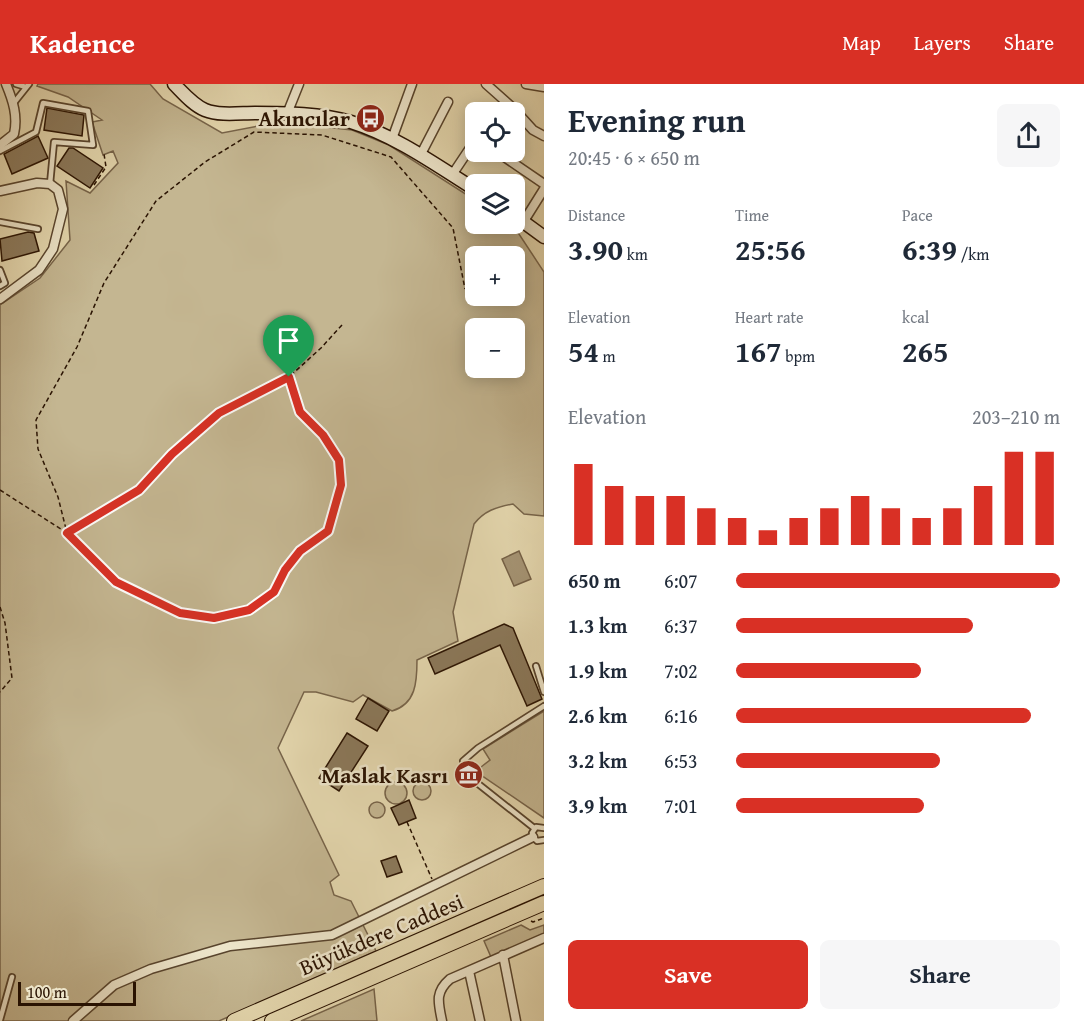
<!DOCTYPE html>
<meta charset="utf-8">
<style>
:root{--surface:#fff;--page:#f6f6f7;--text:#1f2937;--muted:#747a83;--accent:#d93025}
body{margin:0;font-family:"Gentium Book Plus",serif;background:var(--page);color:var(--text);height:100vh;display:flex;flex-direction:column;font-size:22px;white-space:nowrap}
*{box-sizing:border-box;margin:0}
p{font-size:20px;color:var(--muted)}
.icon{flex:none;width:33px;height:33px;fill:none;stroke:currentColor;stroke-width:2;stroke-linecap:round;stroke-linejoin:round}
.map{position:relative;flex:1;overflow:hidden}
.side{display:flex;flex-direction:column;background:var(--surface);width:540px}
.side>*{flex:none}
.tools{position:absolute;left:465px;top:18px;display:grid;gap:12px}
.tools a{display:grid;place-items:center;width:60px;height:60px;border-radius:9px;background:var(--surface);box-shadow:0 3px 15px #0003;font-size:30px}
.scale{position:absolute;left:18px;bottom:15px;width:118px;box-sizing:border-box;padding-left:6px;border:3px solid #2a1302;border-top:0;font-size:16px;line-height:21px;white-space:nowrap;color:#2a1302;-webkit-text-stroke:4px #ede5ca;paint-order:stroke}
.pin{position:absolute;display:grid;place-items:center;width:51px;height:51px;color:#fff;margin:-62px -26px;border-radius:50% 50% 50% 0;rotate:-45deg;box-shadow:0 0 6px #0007}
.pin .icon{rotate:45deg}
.round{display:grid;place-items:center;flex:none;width:63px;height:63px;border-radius:9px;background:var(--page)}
.head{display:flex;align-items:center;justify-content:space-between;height:102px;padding:0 24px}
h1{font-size:33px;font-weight:600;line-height:45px}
.metrics{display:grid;grid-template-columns:repeat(3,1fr);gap:9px;height:102px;padding:6px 24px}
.metrics div{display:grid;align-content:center}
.metrics b{font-size:30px;font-weight:600}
.metrics small{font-size:16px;font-weight:400}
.metrics p{font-size:16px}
.chart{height:168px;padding:12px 24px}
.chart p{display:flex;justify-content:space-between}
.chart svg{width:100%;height:108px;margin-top:6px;stroke:var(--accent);stroke-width:6}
.primary-button{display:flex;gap:12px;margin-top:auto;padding:12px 24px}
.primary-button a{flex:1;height:69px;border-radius:9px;background:var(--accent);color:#fff;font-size:24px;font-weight:600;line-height:69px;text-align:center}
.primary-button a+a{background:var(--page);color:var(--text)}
ul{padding:0 24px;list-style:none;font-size:20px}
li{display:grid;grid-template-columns:96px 72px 1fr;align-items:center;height:45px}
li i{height:15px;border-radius:8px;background:var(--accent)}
header{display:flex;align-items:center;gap:36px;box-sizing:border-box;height:84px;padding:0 30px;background:var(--accent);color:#fff}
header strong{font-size:28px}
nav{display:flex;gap:33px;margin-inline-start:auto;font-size:21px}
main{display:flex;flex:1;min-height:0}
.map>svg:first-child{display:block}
.green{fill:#c4b691;stroke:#77644a;stroke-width:1.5;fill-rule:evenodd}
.water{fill:#a59474;stroke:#746046;stroke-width:1.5}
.building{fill:#8b795b;stroke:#2a1302;stroke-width:1.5}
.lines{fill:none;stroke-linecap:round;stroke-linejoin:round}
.service-casing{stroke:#58442d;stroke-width:8}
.minor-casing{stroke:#58442d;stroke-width:11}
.secondary-casing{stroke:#2a1302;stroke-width:15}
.primary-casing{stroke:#2a1302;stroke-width:16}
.path{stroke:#2a1302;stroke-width:1.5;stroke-dasharray:4.5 3;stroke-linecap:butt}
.service{stroke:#ede5ca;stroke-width:4.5}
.minor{stroke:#ede5ca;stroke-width:8}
.secondary{stroke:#ede5ca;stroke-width:12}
.primary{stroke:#e4d7ae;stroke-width:14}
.route-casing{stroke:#fff;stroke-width:12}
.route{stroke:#d93025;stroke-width:8}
.labels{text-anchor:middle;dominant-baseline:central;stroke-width:5;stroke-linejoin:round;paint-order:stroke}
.poi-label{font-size:22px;font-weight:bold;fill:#2a1302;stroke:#ede5ca;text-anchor:end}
.street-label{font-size:22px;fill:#2a1302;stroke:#ede5ca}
</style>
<header>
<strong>Kadence</strong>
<nav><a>Map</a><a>Layers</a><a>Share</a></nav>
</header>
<main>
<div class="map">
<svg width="544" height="937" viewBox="0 0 544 937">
<rect width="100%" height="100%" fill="#e4d7ae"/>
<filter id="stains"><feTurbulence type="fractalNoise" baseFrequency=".00333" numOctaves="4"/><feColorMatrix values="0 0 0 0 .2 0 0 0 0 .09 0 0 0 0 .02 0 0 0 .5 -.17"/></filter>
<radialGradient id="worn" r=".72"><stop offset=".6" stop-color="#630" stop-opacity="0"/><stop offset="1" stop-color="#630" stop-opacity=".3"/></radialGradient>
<path class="green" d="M38,0H150L163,15L222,49L279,38L352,46L389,61L475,116L476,140H507L517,147L544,188V432L524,430L513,420C496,423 484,427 474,440L453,528L458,557L417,576C417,598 416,620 392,627L363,611L353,618L316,608H304L278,664L339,791L330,798L334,811L351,817L376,867L219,937H0V221L40,194L70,156L66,97L90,109L118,79L113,67L103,71L92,38L102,36L68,13L37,2ZM476,172H514V212H476ZM476,244H514V284H476Z
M544,627V734L481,691V683L490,676L483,665Z
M385 709a11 11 0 1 1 22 0a11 11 0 1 1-22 0Z
M413 707a9 9 0 1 1 18 0a9 9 0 1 1-18 0Z
M369 726a8 8 0 1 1 16 0a8 8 0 1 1-16 0Z
M521,841L530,846L544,841V851L491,873L484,857Z
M374,905L377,937H301Z"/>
<path class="water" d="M519,467L531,495L514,502L502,475Z"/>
<path class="building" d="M47,24L84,31L82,52L44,46Z
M38,52L48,74L12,90L4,70Z
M69,64H73L103,84L90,104L57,82Z
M28,148L34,149L39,167L2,177L0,155Z
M504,540L513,544L542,615L527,622L500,561L435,590L428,574Z
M368,614L389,627L377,647L356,635Z
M347,649L368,662L339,707L319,694Z
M409,716L416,734L399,741L391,724Z
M396,772L402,788L387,793L381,777Z"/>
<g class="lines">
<defs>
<path id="service" d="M16,0L26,3
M13,20L29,0
M0,67L36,48L43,19L88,27L93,61L54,58L50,100
M0,138L38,145
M0,186L5,199L0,202
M536,582L544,608
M534,744L472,695L463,677L478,664L544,622
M544,744L536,743L532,749L533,753L537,757L544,756
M0,936L12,893"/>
<path id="minor" d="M486,0L513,24L533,46L544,52
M526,0L544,3
M287,30L299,0
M392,55L412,0
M0,61L14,50C18,32 13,17 6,0
M420,72L448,18
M503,72L544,100
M452,91L476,55
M0,107L37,99L50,100L58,106L63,125L53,165L39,186L0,215
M524,137L544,105
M503,871L516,937
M469,887L480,937
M73,937L114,901L151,885L230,862L332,851L533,753
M442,937C438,918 435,908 450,895L544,854"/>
<path id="secondary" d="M174,0C183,9 193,21 205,26C220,32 240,29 255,29C287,29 320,29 351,38C396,52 436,81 476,106
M514,131L544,153"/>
<path id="primary" d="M234,937L544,802
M272,937L544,819"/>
</defs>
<use href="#service" class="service-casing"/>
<use href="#minor" class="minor-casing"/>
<use href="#secondary" class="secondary-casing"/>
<use href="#primary" class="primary-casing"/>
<path class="path" d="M94,101L106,83L104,70
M342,241L321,264L289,293L219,329L172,370L139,406L67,449L58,413L38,365L36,336L77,263L104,199L156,117L205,78L254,48L322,51L391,73L453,144L465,205
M0,406L67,449L116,498L180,529L214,534L249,526L274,508L285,486L300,467L328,447L341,401L339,376L323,351L300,328L289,294
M0,523L5,539L12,594L0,608
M407,738L432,795
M531,837L533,838L544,834"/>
<use href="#service" class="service"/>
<use href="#minor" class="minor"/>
<use href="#secondary" class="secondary"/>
<use href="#primary" class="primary"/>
</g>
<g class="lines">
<defs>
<path id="route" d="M289,293L300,328L323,351L339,376L341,401L328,447L300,467L285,486L274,508L249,526L214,534L180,529L116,498L67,449L139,406L172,370L219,329Z"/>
</defs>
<use href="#route" class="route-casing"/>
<use href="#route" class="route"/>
</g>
<defs>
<symbol id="bus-disc" viewBox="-11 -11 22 22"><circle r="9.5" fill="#8f2418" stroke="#ede5ca"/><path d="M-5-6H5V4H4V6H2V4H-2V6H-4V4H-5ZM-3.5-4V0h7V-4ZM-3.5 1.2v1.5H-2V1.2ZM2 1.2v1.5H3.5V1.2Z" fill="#fff"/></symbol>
<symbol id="museum-disc" viewBox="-11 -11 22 22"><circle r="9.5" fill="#8f2418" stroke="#ede5ca"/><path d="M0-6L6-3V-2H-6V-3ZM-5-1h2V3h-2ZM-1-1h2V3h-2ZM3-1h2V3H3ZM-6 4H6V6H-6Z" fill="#fff"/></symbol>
</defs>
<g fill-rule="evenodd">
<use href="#bus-disc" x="354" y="18" width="33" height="33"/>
<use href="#museum-disc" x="452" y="674" width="33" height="33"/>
</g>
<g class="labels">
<g class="poi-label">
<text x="350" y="34">Akıncılar</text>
<text x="448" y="691">Maslak Kasrı</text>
</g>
<g class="street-label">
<text transform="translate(381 850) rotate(-23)">Büyükdere Caddesi</text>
</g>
</g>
<rect width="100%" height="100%" filter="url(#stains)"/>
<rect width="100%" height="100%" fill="url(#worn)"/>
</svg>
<div class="tools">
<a><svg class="icon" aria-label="locate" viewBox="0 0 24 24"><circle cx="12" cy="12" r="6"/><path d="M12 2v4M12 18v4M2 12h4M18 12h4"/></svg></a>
<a><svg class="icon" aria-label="layers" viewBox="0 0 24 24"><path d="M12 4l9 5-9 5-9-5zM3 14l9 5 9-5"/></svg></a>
<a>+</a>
<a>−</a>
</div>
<div class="scale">100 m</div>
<div class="pin" style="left:289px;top:293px;background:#1e9e55"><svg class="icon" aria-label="arrive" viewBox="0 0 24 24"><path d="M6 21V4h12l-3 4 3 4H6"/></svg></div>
</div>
<section class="side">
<div class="head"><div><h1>Evening run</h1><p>20:45 · 6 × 650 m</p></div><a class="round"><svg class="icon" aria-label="share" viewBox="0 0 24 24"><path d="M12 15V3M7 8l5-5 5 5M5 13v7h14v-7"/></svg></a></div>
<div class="metrics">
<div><p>Distance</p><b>3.90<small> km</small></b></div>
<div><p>Time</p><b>25:56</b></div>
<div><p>Pace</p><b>6:39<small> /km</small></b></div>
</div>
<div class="metrics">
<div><p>Elevation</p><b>54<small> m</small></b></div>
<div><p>Heart rate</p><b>167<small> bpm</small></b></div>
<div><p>kcal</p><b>265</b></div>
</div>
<div class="chart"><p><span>Elevation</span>203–210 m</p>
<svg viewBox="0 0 160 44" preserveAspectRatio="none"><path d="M5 44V11M15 44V20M25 44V24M35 44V24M45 44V29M55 44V33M65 44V38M75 44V33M85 44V29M95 44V24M105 44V29M115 44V33M125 44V29M135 44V20M145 44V6M155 44V6"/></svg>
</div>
<ul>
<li><b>650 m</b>6:07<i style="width:100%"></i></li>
<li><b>1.3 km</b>6:37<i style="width:73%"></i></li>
<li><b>1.9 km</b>7:02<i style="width:57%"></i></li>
<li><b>2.6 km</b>6:16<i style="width:91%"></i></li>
<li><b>3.2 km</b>6:53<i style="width:63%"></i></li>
<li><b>3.9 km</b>7:01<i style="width:58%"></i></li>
</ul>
<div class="primary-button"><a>Save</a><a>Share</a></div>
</section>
</main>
